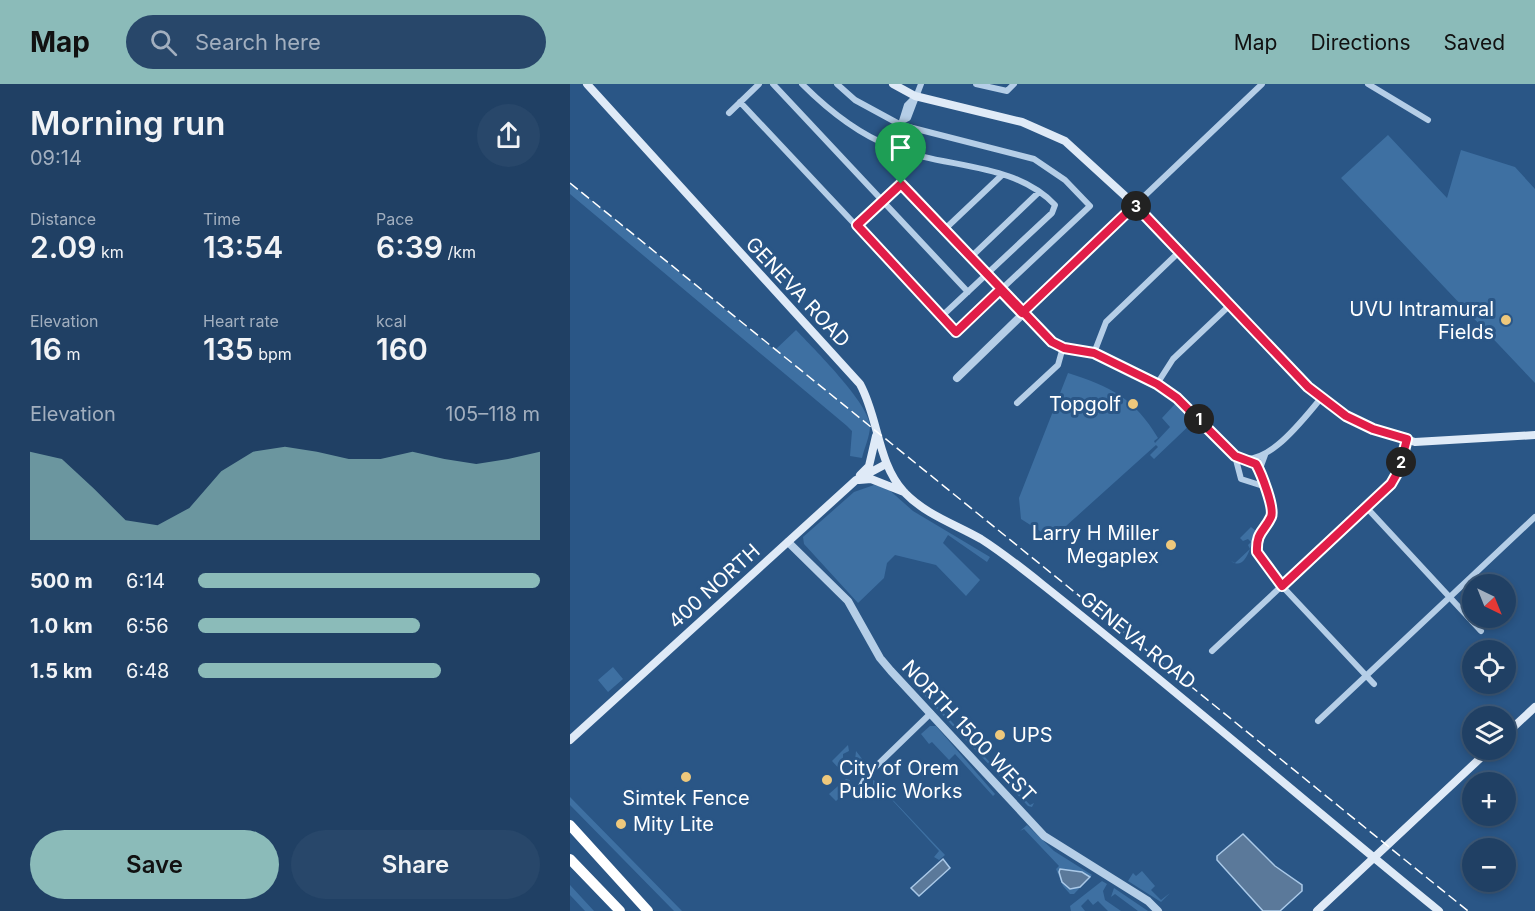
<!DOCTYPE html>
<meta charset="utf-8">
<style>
:root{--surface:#204064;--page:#28476a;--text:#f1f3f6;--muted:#a2afbf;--line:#3d5978;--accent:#8bbbb9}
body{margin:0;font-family:Inter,sans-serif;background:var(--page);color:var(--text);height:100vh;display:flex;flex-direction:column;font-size:22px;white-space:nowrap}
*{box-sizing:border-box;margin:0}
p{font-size:20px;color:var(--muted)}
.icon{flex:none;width:33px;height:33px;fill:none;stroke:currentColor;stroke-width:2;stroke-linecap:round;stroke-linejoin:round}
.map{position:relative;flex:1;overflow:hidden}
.sheet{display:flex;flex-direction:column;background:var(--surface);width:570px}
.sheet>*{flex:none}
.needle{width:39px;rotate:137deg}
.fabs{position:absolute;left:892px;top:490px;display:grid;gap:12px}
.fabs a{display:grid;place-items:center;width:54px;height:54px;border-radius:50%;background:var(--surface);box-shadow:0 3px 9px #0003,0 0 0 2px var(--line);font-size:30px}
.pin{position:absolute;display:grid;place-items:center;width:51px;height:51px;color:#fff;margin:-62px -26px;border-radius:50% 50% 50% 0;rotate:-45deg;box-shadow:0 0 6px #0007}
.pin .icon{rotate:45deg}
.km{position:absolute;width:30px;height:30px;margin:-15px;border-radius:50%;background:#222;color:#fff;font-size:16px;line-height:30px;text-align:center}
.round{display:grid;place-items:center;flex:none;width:63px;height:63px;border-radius:32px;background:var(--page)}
.summary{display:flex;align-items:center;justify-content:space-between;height:102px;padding:0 30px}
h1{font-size:33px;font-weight:600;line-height:45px}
.metrics{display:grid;grid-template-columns:repeat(3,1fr);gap:9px;height:102px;padding:6px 30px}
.metrics div{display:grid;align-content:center}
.metrics b{font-size:30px;font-weight:600}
.metrics small{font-size:16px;font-weight:400}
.metrics p{font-size:16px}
.chart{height:168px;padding:12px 30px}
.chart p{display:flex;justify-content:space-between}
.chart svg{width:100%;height:108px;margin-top:6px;fill:var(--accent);opacity:.7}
.primary-button{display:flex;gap:12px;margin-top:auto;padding:12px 30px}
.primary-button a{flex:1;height:69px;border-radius:36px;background:var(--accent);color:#111;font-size:24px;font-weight:600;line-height:69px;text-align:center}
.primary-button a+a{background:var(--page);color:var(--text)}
ul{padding:0 30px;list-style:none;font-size:20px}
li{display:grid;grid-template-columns:96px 72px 1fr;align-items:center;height:45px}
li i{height:15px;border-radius:8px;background:var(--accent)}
header{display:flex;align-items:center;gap:36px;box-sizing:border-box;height:84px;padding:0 30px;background:var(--accent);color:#111}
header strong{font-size:28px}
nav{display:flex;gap:33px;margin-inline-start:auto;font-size:21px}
.search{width:420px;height:54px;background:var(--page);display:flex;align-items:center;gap:15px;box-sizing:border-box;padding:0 21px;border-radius:33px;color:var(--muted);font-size:22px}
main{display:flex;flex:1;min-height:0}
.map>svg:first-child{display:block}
.green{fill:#3e70a2}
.water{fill:#5b799a;stroke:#aac9e8;stroke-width:1.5}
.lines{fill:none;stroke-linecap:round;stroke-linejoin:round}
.minor{stroke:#b5cee7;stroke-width:6}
.tertiary{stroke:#b5cee7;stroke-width:8}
.secondary{stroke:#dfeaf7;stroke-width:8}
.motorway{stroke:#fff;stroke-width:10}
.rail{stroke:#fff;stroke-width:1.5;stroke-dasharray:10 4.5;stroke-linecap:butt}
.route-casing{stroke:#fff;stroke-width:12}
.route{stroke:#e11d48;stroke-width:8}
.poi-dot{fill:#eec87c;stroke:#2a5686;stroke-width:2}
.labels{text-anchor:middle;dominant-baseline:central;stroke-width:6;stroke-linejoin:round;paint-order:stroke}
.street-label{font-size:20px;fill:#fff;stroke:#2a5686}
.poi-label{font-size:20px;fill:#fff;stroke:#2a5686;text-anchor:end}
</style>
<header>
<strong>Map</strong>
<div class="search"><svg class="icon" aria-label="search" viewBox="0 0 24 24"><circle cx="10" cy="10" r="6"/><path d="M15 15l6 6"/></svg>Search here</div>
<nav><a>Map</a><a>Directions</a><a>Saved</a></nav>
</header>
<main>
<section class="sheet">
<div class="summary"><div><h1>Morning run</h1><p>09:14</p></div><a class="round"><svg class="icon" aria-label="share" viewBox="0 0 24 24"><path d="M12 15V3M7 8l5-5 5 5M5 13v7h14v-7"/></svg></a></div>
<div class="metrics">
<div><p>Distance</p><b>2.09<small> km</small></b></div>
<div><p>Time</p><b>13:54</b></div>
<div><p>Pace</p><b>6:39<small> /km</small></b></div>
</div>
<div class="metrics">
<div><p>Elevation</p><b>16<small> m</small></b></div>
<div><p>Heart rate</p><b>135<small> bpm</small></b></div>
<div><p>kcal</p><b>160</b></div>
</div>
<div class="chart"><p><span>Elevation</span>105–118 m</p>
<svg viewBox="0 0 160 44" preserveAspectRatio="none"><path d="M0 44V8L10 11L20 23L30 36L40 38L50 31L60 16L70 8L80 6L90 8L100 11L110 11L120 8L130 11L140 13L150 11L160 8V44z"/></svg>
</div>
<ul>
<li><b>500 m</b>6:14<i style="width:100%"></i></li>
<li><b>1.0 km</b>6:56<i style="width:65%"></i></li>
<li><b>1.5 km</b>6:48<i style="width:71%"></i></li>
</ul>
<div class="primary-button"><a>Save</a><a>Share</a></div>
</section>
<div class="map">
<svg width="965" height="827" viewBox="0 0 965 827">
<rect width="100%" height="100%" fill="#2a5686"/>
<path class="green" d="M818,51L877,114L891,66L945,83L965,105V299L771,94Z
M0,99L205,266L226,246C243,264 299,319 300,342C300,352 294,365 292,374L280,372L282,347L277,342L0,110Z
M498,289C540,302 565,315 588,354L584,357L585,359L600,343L592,334L605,320L625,336L584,375L580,371L588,363L586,361L496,442L488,447L473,449L451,435L449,414Z
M304,401L317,404L343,427L420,473L417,478L378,451L373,459L410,496L396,512L366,481L325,471L317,479L314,494L288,519L234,460L233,453L284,408Z
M681,443L686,447C682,456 677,489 661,477L665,479L680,465L678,461L681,458L678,455L673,457L670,454Z
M43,583L53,595L38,608L28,596Z
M352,600L350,604L460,721L464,719L462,723L458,722L349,606Z
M360,642H366L425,710L423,712L385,670L379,676L362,658L359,660L351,650Z
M278,661L279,667L273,670V689L262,677Z
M286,667L296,680L286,689L284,687Z
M276,695L280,696L277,706L266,717L259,710Z
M303,696L305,697L375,771L369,776L364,773L369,767L312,705L308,708L303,703Z
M0,713L112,827H104L0,721Z
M457,741L484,767L522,791L504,810H500L493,802L486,785L489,782L454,745L450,747Z
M572,787L585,802L581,806L591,816L600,809L591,818L558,797L563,789L566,792Z
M532,797L537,800L533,807L535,816L551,827H538L528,817L523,821L518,815L511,822L515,827H501L500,822Z
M0,801L24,827H15L0,811Z
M544,804L578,827H568L545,810L541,813Z"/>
<path class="water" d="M673,750L705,782L732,801V807L710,827H693L647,776V772Z
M373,775L380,784L349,812L341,804Z
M490,785L512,788L520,793L510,803L500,805L492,798L489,788Z"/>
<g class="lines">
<path class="minor" d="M203,0L398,208
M232,0C258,26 288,50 322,63C375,85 443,77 485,121L482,129L372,232
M406,0L437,7L444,0
M798,0L858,36
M170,18L386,248L520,122L495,96L464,75L331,41L285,16L267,0
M159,29L189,0
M332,37L338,34L351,0
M332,37L337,21L345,13
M565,121L692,0
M287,141L331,100L482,258L493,263L524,269L587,300L607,314L665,372C695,388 734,334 752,313
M374,146L432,91
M400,174L469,108
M524,269L536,238L609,168
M587,300L603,275L660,221
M447,319L488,281L493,263
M695,371L688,390L701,419V433L691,445L686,458L688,471L712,502L804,600
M665,372L671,395L693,402
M797,424L911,547
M642,567L821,400L829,386L837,355
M748,637L965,433
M290,704L297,691L361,629"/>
<path class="tertiary" d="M387,294L565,121
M218,458L278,517L310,574L321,587L474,752L578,817L588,827"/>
<path class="secondary" d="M17,0L290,300C309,335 307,378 334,408C356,431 385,440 411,455C433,469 453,485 473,501C607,607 736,719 869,827
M323,0L345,12L452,38L495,57L565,121L738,303L776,332L803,345L845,358L965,351
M290,391L299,382L306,352
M289,396L301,395L334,408
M936,650L965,623
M0,656L286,396L316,380
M747,827L919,666"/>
<path class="motorway" d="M0,741L78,827
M0,775L50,827"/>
<path class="rail" d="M0,99L898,827"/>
</g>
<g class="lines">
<defs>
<path id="route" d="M331,100L482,258L494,264L524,269L587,300L607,314L665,372L686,380C691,389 705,424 701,433C694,448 686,448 687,468L712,502L821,400L829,386L837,355L803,345L776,332L738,303L565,121L452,229L430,206L386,248L287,141L331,100"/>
</defs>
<use href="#route" class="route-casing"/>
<use href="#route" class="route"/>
</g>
<g class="poi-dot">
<circle cx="936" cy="236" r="6"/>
<circle cx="563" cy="320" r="6"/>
<circle cx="601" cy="461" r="6"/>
<circle cx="430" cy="651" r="6"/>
<circle cx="116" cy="693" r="6"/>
<circle cx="257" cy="696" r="6"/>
<circle cx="51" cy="740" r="6"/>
</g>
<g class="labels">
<g class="street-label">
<text transform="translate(228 208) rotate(47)">GENEVA ROAD</text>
<text transform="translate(144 502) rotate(-42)">400 NORTH</text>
<text transform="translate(568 556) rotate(39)">GENEVA ROAD</text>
<text transform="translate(399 647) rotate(47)">NORTH 1500 WEST</text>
</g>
<g class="poi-label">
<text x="924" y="225">UVU Intramural<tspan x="924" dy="23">Fields</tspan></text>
<text x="551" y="320">Topgolf</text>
<text x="589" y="449">Larry H Miller<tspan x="589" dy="23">Megaplex</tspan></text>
<text x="442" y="651" text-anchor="start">UPS</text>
<text x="269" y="684" text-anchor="start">City of Orem<tspan x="269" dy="23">Public Works</tspan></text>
<text x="116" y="714" text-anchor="middle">Simtek Fence</text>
<text x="63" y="740" text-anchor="start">Mity Lite</text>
</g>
</g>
</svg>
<div class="fabs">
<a><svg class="needle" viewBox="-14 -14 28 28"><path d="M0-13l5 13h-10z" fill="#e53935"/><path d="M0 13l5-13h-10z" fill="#a2afbf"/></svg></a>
<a><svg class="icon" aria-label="locate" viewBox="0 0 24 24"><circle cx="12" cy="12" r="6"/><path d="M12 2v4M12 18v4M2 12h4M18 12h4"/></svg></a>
<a><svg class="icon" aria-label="layers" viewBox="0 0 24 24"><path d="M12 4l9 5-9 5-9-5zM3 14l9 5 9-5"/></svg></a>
<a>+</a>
<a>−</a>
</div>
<div class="pin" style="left:331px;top:100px;background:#1e9e55"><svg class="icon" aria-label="arrive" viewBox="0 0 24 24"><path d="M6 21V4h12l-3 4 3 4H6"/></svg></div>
<b class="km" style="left:629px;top:335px">1</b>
<b class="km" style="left:831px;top:378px">2</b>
<b class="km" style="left:566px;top:122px">3</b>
</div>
</main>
